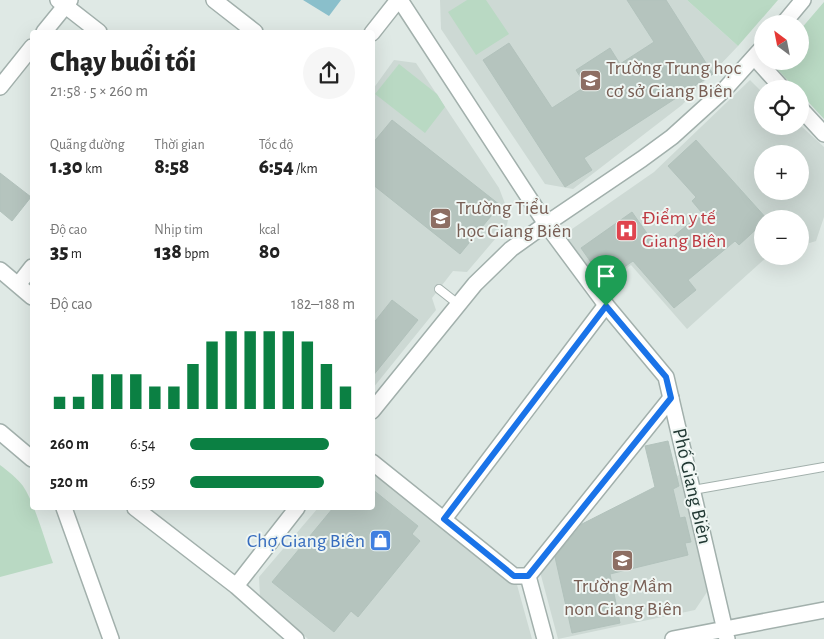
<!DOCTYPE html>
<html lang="vi">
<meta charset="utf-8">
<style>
:root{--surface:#fff;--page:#f6f6f6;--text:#222;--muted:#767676;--accent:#0b8043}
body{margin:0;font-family:"Alegreya Sans",sans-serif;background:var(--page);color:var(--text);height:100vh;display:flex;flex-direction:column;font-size:19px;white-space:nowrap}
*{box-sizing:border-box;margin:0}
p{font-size:16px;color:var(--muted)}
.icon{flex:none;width:28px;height:28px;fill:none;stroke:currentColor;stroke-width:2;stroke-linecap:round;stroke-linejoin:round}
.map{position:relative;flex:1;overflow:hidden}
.details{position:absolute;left:30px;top:30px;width:345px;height:480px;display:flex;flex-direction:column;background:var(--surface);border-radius:5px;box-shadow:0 5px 20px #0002}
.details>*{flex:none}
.needle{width:32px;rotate:328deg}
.tools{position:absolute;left:754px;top:15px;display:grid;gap:10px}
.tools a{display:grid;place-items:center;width:55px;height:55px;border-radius:50%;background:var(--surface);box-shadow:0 5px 20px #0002;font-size:25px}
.pin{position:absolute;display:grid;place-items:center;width:42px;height:42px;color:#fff;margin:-51px -21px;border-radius:50% 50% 50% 0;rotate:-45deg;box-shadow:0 0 5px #0007}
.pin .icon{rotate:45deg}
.round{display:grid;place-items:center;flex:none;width:52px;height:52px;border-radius:26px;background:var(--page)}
.overview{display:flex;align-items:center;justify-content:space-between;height:85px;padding:0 20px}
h1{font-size:28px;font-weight:800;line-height:38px}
.figures{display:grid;grid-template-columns:repeat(3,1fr);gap:8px;height:85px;padding:5px 20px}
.figures div{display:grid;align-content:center}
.figures b{font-size:21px;font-weight:800}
.figures small{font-size:14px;font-weight:400}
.figures p{font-size:14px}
.chart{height:140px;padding:10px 20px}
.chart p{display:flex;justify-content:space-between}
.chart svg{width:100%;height:90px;margin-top:5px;stroke:var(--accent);stroke-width:6}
ul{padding:0 20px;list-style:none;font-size:16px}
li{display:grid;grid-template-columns:80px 60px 1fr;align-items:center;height:38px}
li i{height:12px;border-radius:6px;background:var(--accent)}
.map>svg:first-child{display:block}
.built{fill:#cdd9d4;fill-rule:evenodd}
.green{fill:#b9d9c3}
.water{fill:#8abfcb}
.building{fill:#b5c4be;stroke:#b2c2bc}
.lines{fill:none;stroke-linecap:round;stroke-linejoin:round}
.service-casing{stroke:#a2b0ac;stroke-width:10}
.minor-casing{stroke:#a2b0ac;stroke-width:18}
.tertiary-casing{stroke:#a2b0ac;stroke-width:18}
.service{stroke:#fff;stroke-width:8}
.minor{stroke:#fff;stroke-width:15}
.tertiary{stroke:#fff;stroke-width:15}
.route-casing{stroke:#fff;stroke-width:10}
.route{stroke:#1a73e8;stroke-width:6}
.labels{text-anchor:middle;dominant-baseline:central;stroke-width:4;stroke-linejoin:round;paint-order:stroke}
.education-label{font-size:20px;fill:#785e54;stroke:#eff6f3;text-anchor:start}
.health-label{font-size:20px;fill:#be3a42;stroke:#eff6f3;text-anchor:start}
.street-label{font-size:20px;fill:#213833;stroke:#eff6f3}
.shop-label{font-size:20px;fill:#366cbe;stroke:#eff6f3;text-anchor:end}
</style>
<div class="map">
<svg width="824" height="639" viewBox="0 0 824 639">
<rect width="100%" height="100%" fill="#dfe9e5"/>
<path class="built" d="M440,0H687L738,46L682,105L573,189L545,184L441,29Z
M394,60L416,63L499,188L509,214L507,225L467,272L453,271L432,298L436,310L373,388V89Z
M750,80L762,92V126L800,125L824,147V217L816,241L800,246V219H762V256H768L687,329L631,265L599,288L562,236L654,172ZM762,154H800V191H762Z
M373,463L514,574L532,639H308L260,598L259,577L318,508H372Z
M681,474L707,592L695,610L558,639L539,568L572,529Z"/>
<path class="green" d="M467,0H486L509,34L476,55L448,12Z
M687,0H778L738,46Z
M824,2V119L800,93V89H796L778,70V61H800V30Z
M399,64L437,94L445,107L425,133L375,94Z
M0,465C8,471 17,478 23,486C35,504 45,541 53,563L0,577Z"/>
<path class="water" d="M303,0H341L329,16Z"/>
<path class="building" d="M627,0H666L713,74L584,158L592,170L565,187L483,60L509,43L552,108L586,86L576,70L610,48L620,64L654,42Z
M392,120L500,205L460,254L372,184V144Z
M696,140L767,219H762V224L739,245L735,241L688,280L696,290L674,308L633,261L604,281L581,248L632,212L658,249L702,213L692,201L696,197L668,166Z
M0,173L31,197L12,221L0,211Z
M392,300L418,320L372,377V325Z
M668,441L679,486L673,489L680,518L685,517L691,542L685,543L688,555L610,574L620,623L572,633L555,557L582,524L655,487L645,446Z
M372,489L418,526L412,534L420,541L358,617L351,611L334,632L272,582L333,508H372Z"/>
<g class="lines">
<defs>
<path id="service" d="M439,289L458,304
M693,490L824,467"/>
<path id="minor" d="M58,0L99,32
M214,0L255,32
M783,24L803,0
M44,32L70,0
M755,58L783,89
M0,87L32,47
M800,108L824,134
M0,270L32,297
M18,285L32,267
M372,411L475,284L511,249L546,224L642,159L672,137L725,89L762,48
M372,462L514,576H528
M135,508L236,586L296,639
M444,519L606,305
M528,576L671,398
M528,576L545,639
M236,586L297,508"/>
<path id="tertiary" d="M400,0L546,224L606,305L666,377L727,639
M372,33L398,0
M0,432L32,459
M64,508L111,639
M673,639L824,610"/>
</defs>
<use href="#service" class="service-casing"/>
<use href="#minor" class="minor-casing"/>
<use href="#tertiary" class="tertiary-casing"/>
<use href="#service" class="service"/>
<use href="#minor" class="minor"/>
<use href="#tertiary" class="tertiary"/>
</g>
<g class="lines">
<defs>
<path id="route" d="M606,306L666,377L671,398L528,576H514L444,519Z"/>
</defs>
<use href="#route" class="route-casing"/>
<use href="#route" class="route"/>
</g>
<defs>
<symbol id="school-square" viewBox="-11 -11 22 22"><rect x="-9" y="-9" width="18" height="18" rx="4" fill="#8d6e63" stroke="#eff6f3"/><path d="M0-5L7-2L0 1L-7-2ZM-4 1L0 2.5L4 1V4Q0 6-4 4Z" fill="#fff"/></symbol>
<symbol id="hospital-square" viewBox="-11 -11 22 22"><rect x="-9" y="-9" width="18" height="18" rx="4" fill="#e0444e" stroke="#eff6f3"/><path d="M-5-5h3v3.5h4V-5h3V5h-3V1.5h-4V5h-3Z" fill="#fff"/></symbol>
<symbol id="shop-square" viewBox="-11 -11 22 22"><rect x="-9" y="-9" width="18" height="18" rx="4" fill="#3f7fe0" stroke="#eff6f3"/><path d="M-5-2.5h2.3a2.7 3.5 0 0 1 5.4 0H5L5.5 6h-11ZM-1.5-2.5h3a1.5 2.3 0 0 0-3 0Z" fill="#fff"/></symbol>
</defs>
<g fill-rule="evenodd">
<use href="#school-square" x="578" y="68" width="25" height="25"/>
<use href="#school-square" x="428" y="206" width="25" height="25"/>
<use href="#hospital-square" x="614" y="218" width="25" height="25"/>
<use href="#shop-square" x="368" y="528" width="25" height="25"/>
<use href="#school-square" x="610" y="548" width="25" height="25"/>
</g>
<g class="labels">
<g class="education-label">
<text x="606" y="68">Trường Trung học<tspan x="606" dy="23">cơ sở Giang Biên</tspan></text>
<text x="456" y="208">Trường Tiểu<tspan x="456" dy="23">học Giang Biên</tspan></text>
<text x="623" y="586" text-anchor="middle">Trường Mầm<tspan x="623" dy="23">non Giang Biên</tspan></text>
</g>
<g class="health-label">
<text x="642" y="218">Điểm y tế<tspan x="642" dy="23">Giang Biên</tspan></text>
</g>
<g class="street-label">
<text transform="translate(692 486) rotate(77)">Phố Giang Biên</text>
</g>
<g class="shop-label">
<text x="365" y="541">Chợ Giang Biên</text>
</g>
</g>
</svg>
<div class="tools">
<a><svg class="needle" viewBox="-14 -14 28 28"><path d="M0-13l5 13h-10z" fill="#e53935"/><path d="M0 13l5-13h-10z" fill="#767676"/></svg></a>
<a><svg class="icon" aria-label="locate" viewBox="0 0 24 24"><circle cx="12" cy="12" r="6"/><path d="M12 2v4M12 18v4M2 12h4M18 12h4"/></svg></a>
<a>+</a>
<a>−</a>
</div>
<div class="pin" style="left:606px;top:306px;background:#1e9e55"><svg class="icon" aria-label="arrive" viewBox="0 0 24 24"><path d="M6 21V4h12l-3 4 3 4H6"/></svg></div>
<section class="details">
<div class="overview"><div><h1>Chạy buổi tối</h1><p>21:58 · 5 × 260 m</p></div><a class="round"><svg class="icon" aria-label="share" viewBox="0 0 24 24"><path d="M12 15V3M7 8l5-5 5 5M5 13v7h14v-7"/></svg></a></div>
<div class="figures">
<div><p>Quãng đường</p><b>1.30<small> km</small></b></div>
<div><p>Thời gian</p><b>8:58</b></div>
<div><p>Tốc độ</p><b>6:54<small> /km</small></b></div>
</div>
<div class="figures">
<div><p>Độ cao</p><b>35<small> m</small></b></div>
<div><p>Nhịp tim</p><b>138<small> bpm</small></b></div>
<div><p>kcal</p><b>80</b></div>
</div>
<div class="chart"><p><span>Độ cao</span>182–188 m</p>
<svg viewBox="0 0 160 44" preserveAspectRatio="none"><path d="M5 44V38M15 44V38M25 44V27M35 44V27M45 44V27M55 44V33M65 44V33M75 44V22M85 44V11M95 44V6M105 44V6M115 44V6M125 44V6M135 44V11M145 44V22M155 44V33"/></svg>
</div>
<ul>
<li><b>260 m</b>6:54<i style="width:84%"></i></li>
<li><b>520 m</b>6:59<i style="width:81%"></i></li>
</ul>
</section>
</div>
